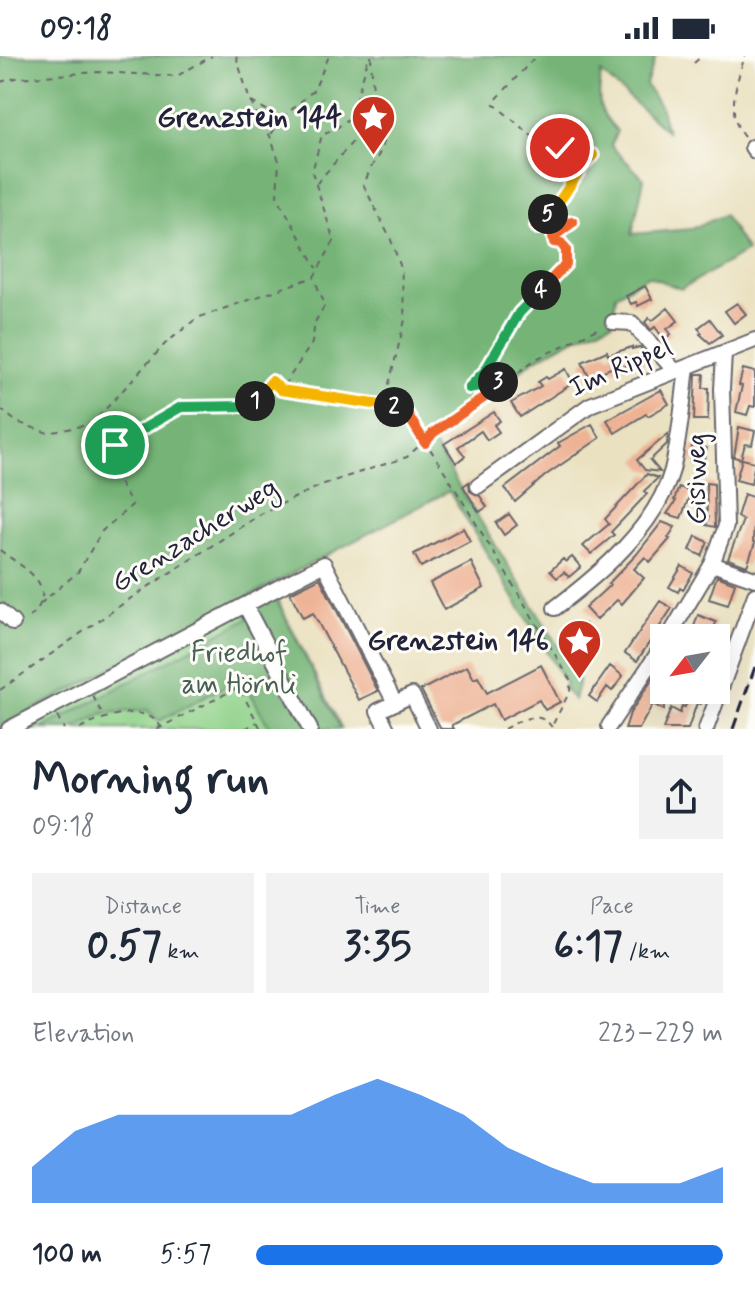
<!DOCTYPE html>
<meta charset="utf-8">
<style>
:root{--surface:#fff;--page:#f2f2f3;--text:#1f2937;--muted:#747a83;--accent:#1a73e8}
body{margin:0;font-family:Mynerve,sans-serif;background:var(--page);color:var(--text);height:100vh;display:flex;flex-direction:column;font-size:30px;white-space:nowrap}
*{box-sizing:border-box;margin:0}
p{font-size:26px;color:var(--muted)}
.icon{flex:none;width:44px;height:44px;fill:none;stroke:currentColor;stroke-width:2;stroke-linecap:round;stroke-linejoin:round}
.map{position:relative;height:673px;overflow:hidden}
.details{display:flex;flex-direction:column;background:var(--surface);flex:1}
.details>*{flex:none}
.needle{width:52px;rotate:239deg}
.tools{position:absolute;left:650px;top:568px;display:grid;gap:16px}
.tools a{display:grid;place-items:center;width:80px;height:80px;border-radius:0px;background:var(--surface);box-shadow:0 8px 32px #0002;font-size:40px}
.pin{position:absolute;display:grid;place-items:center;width:68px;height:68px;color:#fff;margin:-34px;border:4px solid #fff;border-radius:50%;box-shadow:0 2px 8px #0007}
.km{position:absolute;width:40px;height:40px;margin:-20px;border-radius:50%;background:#222;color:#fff;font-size:22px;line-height:40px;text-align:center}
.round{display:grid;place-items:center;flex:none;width:84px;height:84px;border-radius:0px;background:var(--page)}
.overview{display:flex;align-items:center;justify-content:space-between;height:136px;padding:0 32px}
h1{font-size:44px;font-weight:800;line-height:60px}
.stats{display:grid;grid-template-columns:repeat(3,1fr);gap:12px;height:136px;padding:8px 32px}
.stats div{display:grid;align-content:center;border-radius:0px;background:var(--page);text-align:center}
.stats b{font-size:40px;font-weight:800}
.stats small{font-size:22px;font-weight:400}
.stats p{font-size:22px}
.chart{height:224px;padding:16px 32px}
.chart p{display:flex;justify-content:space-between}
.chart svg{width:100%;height:144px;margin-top:8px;fill:var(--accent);opacity:.7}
ul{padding:0 32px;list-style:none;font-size:26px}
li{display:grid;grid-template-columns:128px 96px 1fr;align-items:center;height:60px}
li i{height:20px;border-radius:10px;background:var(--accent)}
.status{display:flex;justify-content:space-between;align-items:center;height:56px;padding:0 40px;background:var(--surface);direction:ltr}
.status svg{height:22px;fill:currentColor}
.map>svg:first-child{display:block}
.green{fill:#91d28a;stroke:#5a7a62;stroke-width:2}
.forest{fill:#74b476;stroke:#4b6b58;stroke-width:2}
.building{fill:#eeb294}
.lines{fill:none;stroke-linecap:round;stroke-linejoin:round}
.minor-casing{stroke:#68656a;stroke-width:18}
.path{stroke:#68656a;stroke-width:2;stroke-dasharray:6 6;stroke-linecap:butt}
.minor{stroke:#fff;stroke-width:14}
.rail{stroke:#22223b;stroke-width:3;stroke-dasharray:12 6;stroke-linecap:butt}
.split-1-casing{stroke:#fff;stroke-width:16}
.split-2-casing{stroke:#fff;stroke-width:16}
.split-3-casing{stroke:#fff;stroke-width:16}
.split-4-casing{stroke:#fff;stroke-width:16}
.split-5-casing{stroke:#fff;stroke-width:16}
.split-6-casing{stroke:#fff;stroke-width:16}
.split-1{stroke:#22a559;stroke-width:10}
.split-2{stroke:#f5b400;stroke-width:10}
.split-3{stroke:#f0652b;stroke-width:10}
.split-4{stroke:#22a559;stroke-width:10}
.split-5{stroke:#f0652b;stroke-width:10}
.split-6{stroke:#f5b400;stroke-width:10}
.labels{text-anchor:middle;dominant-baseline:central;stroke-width:6;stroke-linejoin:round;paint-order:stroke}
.poi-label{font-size:28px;font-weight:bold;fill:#22223b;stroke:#fdfcf7;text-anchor:end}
.street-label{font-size:28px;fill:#22223b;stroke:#fdfcf7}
.park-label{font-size:28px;fill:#496057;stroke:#fdfcf7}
</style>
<div class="status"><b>09:18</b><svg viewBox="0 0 49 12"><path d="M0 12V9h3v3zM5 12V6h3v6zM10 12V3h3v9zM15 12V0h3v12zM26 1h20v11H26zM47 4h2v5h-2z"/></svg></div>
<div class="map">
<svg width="755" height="673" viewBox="0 0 755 673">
<rect width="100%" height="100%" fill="#fdfcf7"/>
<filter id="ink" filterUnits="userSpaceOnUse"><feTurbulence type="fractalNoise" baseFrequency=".0125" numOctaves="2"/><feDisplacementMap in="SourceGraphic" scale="16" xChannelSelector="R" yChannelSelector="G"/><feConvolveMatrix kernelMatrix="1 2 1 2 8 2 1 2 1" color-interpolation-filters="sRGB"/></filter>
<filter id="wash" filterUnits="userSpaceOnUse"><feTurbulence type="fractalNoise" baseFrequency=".006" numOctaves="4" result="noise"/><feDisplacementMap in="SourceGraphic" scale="32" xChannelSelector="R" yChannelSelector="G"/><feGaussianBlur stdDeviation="1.8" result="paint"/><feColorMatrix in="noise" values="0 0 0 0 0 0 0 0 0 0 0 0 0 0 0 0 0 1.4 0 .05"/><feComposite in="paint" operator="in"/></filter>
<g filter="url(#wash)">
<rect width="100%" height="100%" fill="#eae1c0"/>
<path class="green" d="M270,529L342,673H0V671Z"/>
<path class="forest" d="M0,0H656L646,29L660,50L667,75L601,17C598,47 596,52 617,75L611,90L644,123L632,178L692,173L724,159L747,195L681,233L648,220L616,239L613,266L571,284L534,304L431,385L579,624L574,644L563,632L566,628L449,435L0,671Z
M274,538L341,673H270L242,621L159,665L147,654L104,657L74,673H41L234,570L256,557L259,546Z"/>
<g id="blocks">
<path class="building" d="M645,230L652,243L638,250L636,246L631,248L626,240Z
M737,247L746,258L734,267L725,255Z
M668,252L678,265L667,273L671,278L664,283L655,271L651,274L645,266L649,262L652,265Z
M710,263L722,279L710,287L700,278L702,277L698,272Z
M632,291V293L640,291L649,305L638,308L637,306L614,314L613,311L589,321L582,306L607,295L608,299Z
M566,313L573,327L520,361L511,347L541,330L538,326L546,321L548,323Z
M743,313L755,316V351L750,350L747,359L736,356L742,330L739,329Z
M696,318H704L703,332H709L708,364H694Z
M661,334L669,348L648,360L646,358L615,377L607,364Z
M494,356L500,365L494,369L499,376L487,384L481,375L458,391L465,400L456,407L444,388Z
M592,368L600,382L546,419L515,446L505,432L560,390L558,387Z
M739,371L755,375L752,389L745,388L741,403L734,401Z
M668,378L667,388L650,404L660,416L645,414L637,404Z
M692,390L707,392L703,407L690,406Z
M742,403L755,406L751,428L736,424Z
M647,418L658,422L644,435L647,438L611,476L614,479L591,498L583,490L609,468L605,463Z
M469,426L470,435L480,440L487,451L479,456L463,430Z
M706,427L714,428L715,471L706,469L709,461L707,460Z
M679,431L691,436L681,462L667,458L676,445L674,444Z
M744,438L755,442L753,486L755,487L747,510L728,503L743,464L737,461Z
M509,458L517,469L504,479L496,467Z
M662,466L675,471L668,482L670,483L650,506L645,501L634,513L644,522L622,548L617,544L596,564L585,552L610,529L608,528L636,499Z
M463,472L470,485L421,511L414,498Z
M696,480L708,486L702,500L690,494Z
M572,501L581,511L569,521L564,516L557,522L550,515L563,503L566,506Z
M471,506L484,532L444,554L430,527Z
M682,510L693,517L683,534L680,532L678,536L669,531Z
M717,520L735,527L728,549L709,543Z
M320,522L378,635L359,644L313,557L303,562L290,537Z
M660,545L672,552L637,605L625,597Z
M698,559L716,566L713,577L717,582H690Z
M585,568L596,581L580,593L572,579Z
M664,606V654L653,648L639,673H625L630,657Z
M541,609L560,646L545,654L539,644L501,664L493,648L452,669L454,673H441L421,634L467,610L474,623L478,621L487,637Z
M610,610L623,620L612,635L607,631L597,646L589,640Z
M691,634H705L701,648L697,647L688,673H663L671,652L680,657L682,650L685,651Z"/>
</g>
</g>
<g filter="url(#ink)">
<use href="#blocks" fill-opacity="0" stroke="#68656a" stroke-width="2"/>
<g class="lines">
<defs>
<path id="minor" d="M752,91L755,95
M613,266L632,267L675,315
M478,430L590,349L755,284
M712,508L755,523
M245,549L324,508L395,647L378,655L387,673
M555,552C600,518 657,470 672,414C680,381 683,345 687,311
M0,555L13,567
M668,582L712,508L726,470L722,333L724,298
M395,647L412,639L429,673
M609,670L664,588
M9,673L245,549L310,673
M706,673L755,539"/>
</defs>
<use href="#minor" class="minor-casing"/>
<path class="path" d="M236,0L250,45L270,80L279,105L277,140L317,212
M371,0L374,56
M694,7L702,0
M0,26L16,22L98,16L177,20L212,0
M251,46L282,62L270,80
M282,62L314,34L329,0
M744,81C725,58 737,25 745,0
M317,127L355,83L374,57C395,98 374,93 364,130L391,184L401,212L405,264L389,328L392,338L398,352L408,359L445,416L571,625L570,635L552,670
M502,327L497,325L469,332L485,315L519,257L566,208V194L561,187L554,186L553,181L572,164L538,172L536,170L559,149L581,110L593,99L560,92L532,80L493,47L536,0
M282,334L398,352
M0,353L17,366L48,377L92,368L165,288L197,262L314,221L334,185L312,116L322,79L334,74L351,61L369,0
M92,368L115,389L181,351L250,350L272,325L281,334L312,287L315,266L325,249L314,222
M0,494C15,507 49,522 41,545C38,554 34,559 25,564
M40,548L78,516L102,475L132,449L113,416L115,389
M0,634L134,540L264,456L324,428L407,401L433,377L504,328L534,304L601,271
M93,640L103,660
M57,660L64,673
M80,673C102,661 147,644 162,673
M157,673L239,631L261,673
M245,673L257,666
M504,673C521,664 540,652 553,673"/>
<use href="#minor" class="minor"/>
<path class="rail" d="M733,673L755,611"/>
</g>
</g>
<g class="lines" filter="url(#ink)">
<defs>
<path id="split-1" d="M115,389L181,351L250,350L255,345"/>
<path id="split-2" d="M255,345L272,325L281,334L394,351"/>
<path id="split-3" d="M394,351L408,359L425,387L433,377L504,328L498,326"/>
<path id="split-4" d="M498,326L469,332L485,315L519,257L541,234"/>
<path id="split-5" d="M541,234L566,208V194L561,187L554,186L553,181L573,166L538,172L536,170L548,158"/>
<path id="split-6" d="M548,158C567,141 574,116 593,99L560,92"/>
</defs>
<use href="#split-1" class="split-1-casing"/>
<use href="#split-2" class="split-2-casing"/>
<use href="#split-3" class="split-3-casing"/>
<use href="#split-4" class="split-4-casing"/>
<use href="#split-5" class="split-5-casing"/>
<use href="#split-6" class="split-6-casing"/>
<use href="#split-1" class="split-1"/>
<use href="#split-2" class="split-2"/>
<use href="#split-3" class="split-3"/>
<use href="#split-4" class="split-4"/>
<use href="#split-5" class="split-5"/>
<use href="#split-6" class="split-6"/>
</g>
<defs>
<symbol id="sight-pin" viewBox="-11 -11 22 30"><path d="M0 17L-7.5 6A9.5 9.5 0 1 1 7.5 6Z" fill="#c8321e" stroke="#fdfcf7"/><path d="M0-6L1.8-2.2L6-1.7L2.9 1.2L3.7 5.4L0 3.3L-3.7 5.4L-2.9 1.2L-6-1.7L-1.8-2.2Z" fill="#fff"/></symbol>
</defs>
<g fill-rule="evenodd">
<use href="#sight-pin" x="348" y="36" width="51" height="69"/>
<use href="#sight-pin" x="554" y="560" width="51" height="69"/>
</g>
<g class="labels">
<g class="poi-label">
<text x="342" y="62">Grenzstein 144</text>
<text x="549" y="585">Grenzstein 146</text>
</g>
<g class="street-label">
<text transform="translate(621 312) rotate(-24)">Im Rippel</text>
<text transform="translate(697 423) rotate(-90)">Gisiweg</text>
<text transform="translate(195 480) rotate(-32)">Grenzacherweg</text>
</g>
<g class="park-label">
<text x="239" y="597">Friedhof<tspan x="239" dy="32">am Hörnli</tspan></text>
</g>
</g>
</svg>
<div class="tools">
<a><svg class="needle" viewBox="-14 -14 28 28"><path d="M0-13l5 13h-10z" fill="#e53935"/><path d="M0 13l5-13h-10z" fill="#747a83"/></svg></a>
</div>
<div class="pin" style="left:115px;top:389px;background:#1e9e55"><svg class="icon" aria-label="arrive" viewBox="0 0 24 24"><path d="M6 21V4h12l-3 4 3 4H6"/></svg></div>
<div class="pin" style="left:560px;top:92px;background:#d93025"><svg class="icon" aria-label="check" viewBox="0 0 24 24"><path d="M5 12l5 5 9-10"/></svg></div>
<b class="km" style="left:255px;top:345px">1</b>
<b class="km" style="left:394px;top:351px">2</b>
<b class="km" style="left:498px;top:326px">3</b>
<b class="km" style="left:541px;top:234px">4</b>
<b class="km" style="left:548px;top:158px">5</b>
</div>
<section class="details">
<div class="overview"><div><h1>Morning run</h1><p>09:18</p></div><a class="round"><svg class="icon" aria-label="share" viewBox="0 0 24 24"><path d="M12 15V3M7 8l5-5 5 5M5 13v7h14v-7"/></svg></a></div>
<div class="stats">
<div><p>Distance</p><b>0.57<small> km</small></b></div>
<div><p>Time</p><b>3:35</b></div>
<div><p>Pace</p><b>6:17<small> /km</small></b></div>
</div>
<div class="chart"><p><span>Elevation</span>223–229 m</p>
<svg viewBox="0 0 160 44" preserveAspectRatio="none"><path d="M0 44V33L10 22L20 17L30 17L40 17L50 17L60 17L70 11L80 6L90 11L100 17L110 27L120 33L130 38L140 38L150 38L160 33V44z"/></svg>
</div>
<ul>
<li><b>100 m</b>5:57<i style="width:100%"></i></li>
</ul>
</section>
